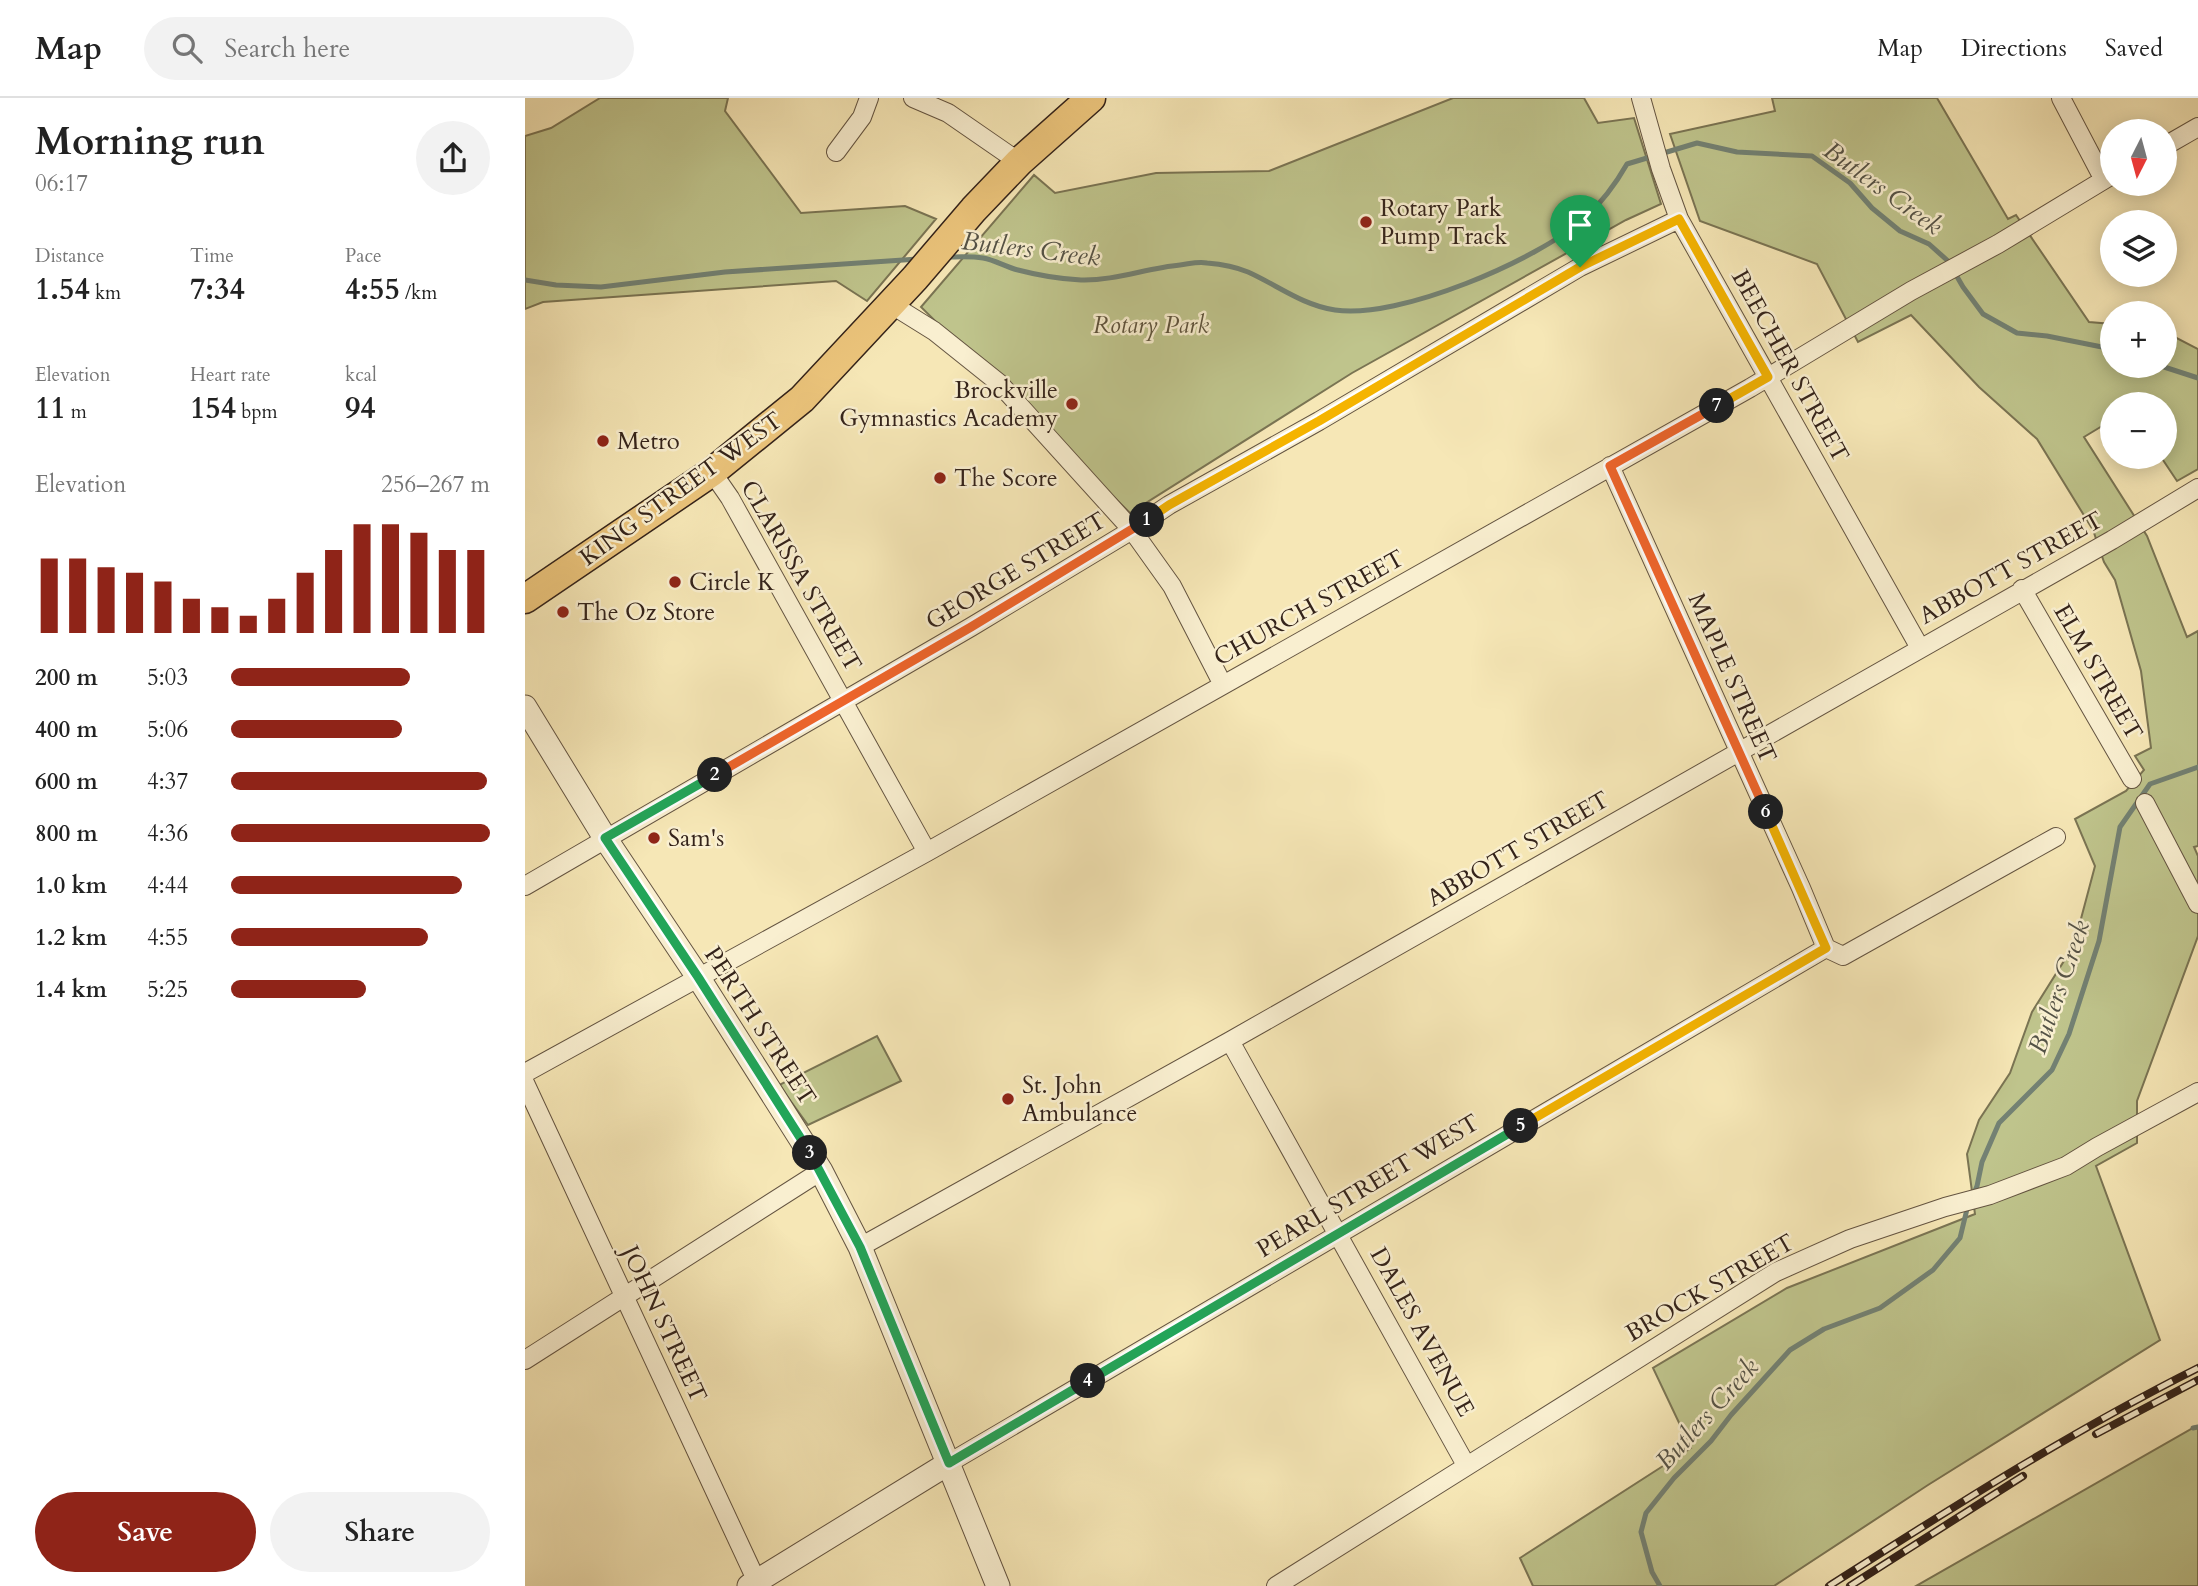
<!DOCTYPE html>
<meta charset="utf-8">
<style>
:root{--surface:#fff;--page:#f2f2f2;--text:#222;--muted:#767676;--line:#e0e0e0;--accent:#8f2418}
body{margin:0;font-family:Cardo,serif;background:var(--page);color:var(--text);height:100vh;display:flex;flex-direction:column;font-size:26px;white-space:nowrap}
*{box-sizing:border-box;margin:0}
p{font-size:23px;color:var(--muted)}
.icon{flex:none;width:38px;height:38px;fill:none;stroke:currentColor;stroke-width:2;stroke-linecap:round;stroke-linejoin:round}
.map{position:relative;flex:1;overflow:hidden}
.details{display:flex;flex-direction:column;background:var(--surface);width:525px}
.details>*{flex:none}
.needle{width:46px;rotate:186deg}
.buttons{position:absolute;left:1575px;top:21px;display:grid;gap:14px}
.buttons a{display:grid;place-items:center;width:77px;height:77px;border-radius:50%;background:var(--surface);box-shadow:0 4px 18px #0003;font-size:35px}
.pin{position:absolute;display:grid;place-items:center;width:60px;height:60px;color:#fff;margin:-72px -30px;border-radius:50% 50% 50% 0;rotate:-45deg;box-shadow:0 0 7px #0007}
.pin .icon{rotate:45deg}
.km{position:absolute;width:35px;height:35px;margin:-18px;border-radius:50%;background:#222;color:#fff;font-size:19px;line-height:35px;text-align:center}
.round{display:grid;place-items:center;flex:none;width:74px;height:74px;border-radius:37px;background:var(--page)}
.headline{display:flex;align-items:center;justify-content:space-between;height:119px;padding:0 35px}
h1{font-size:38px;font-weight:700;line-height:52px}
.stats{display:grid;grid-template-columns:repeat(3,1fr);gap:10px;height:119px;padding:7px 35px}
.stats div{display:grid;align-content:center}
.stats b{font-size:30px;font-weight:700}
.stats small{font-size:19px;font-weight:400}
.stats p{font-size:19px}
.chart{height:196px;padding:14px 35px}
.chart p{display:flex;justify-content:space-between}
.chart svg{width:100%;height:126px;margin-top:7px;stroke:var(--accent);stroke-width:6}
.primary-button{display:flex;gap:14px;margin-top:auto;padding:14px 35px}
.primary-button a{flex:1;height:80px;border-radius:42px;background:var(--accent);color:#fff;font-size:28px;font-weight:700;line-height:80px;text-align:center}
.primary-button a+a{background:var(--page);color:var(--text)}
ul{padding:0 35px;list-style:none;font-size:23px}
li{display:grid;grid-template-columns:112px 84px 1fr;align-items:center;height:52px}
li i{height:18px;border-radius:9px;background:var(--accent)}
header{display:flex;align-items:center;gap:42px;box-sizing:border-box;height:98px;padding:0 35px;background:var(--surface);border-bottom:2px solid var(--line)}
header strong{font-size:33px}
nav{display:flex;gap:38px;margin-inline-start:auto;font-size:24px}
.search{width:490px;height:63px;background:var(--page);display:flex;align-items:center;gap:18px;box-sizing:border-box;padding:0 24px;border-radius:38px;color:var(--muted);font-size:26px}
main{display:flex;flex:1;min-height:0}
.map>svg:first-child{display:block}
.green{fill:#bfc48c;stroke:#7a7453;stroke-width:2}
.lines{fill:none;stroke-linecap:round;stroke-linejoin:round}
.stream{stroke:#738173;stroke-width:5}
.minor-casing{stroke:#645441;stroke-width:20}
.tertiary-casing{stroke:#645441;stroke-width:25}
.primary-casing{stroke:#34231a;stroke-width:31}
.minor{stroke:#f9efd0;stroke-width:18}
.tertiary{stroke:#f9efd0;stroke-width:23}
.primary{stroke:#ebc47b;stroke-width:28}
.rail-casing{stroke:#34231a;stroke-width:8}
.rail{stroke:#f9efd0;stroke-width:5;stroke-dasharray:16;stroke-linecap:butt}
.split-1-casing{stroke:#fff;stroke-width:14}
.split-2-casing{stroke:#fff;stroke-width:14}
.split-3-casing{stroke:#fff;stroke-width:14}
.split-4-casing{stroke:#fff;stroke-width:14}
.split-5-casing{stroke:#fff;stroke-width:14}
.split-6-casing{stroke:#fff;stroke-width:14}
.split-7-casing{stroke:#fff;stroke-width:14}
.split-8-casing{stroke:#fff;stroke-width:14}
.split-1{stroke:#f5b400;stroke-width:9}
.split-2{stroke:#f0652b;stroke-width:9}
.split-3{stroke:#22a559;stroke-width:9}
.split-4{stroke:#22a559;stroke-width:9}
.split-5{stroke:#22a559;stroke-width:9}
.split-6{stroke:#f5b400;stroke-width:9}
.split-7{stroke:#f0652b;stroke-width:9}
.split-8{stroke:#f5b400;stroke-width:9}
.poi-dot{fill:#8f2418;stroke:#f9efd0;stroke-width:2.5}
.labels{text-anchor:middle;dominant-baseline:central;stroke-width:5;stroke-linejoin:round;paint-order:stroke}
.poi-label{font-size:24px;fill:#34231a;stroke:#f9efd0;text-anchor:start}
.park-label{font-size:24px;font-style:italic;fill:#5e533c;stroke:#f9efd0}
.street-label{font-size:24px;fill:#34231a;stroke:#f9efd0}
.water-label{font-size:26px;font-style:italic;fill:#545246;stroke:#f9efd0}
</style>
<header>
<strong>Map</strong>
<div class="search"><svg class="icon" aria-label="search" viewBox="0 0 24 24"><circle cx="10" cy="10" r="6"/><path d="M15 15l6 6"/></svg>Search here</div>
<nav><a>Map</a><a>Directions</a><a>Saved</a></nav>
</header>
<main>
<section class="details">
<div class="headline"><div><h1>Morning run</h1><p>06:17</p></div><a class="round"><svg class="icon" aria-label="share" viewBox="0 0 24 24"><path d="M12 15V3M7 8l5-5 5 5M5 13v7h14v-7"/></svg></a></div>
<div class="stats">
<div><p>Distance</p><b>1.54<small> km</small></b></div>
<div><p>Time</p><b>7:34</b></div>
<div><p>Pace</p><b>4:55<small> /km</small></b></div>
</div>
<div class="stats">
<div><p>Elevation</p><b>11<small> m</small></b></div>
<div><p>Heart rate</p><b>154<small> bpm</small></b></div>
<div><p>kcal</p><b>94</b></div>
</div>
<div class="chart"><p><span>Elevation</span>256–267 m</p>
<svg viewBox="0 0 160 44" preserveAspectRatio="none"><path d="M5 44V18M15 44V18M25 44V21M35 44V23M45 44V26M55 44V32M65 44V35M75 44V38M85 44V32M95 44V23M105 44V15M115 44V6M125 44V6M135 44V9M145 44V15M155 44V15"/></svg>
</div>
<ul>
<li><b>200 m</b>5:03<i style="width:69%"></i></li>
<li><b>400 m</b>5:06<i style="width:66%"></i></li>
<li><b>600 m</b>4:37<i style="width:99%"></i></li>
<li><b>800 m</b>4:36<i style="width:100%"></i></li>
<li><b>1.0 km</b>4:44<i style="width:89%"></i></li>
<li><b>1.2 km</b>4:55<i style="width:76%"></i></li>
<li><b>1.4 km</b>5:25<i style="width:52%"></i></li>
</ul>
<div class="primary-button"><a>Save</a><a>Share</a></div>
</section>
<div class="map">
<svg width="1673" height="1488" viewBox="0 0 1673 1488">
<rect width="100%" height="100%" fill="#f6e7b6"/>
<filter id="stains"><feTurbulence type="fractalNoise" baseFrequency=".00286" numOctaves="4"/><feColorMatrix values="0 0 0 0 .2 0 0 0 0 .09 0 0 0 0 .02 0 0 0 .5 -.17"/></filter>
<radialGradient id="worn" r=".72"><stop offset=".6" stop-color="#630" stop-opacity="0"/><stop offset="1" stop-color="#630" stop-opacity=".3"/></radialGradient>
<path class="green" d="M75,0H203L200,13L276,115L380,108L411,121L342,203L311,183L18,204L0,211V38L26,30Z
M928,0H1059L1073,25L1109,20L1136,106L1101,122L827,275L605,415L396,209L509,77L530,95L631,75L744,73Z
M1247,0H1412L1483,121L1491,117L1564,224L1587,226V268H1640V234L1673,251V371L1652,383L1636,359H1640V306H1587V322L1559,339L1622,438L1662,539L1673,533V748L1669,749L1673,758V838L1612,1003V1045L1571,1068L1635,1242L1403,1387L1249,1488H1008L995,1460L1166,1350L1128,1270L1262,1190L1450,1116L1442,1056L1454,1022L1485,975L1507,914L1549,847L1570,768L1550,721L1601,693L1619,672L1610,658L1626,650L1616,573L1590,482L1579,464L1568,432L1512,341L1454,289L1386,217L1333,244L1292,166L1175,123L1145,36L1250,13Z
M352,938L376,983L283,1027L254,987Z
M1673,1328V1488H1391L1668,1330Z"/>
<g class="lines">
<path class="stream" d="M421,159C432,159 446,158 458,160C470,162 481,169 493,172C512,177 536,181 556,182C589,183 622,170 655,167C664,166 673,163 682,165C694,166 711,169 723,174C752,187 777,207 810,212C873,222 1013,162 1060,120C1077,104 1090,87 1102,66L1172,45L1212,54L1287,58L1325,85L1347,110L1375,133L1404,146L1423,163L1438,189L1458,216L1492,235L1522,238L1587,251
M0,182L31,187L76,189L200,174L393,161
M1636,268L1673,280
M1448,1098L1452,1088L1457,1064L1474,1025L1527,972L1544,936L1574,843L1595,729L1625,686L1673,669
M1668,1330L1673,1329
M1135,1488L1127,1474L1116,1434L1121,1415L1149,1380L1186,1343L1206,1317L1265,1252L1299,1231L1355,1210L1408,1172L1435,1140L1443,1107"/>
<defs>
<path id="minor" d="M388,0L423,15L494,64
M1116,0L1136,71L1154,121L1395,550
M1536,0L1579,82
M1640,48L1673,29
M311,54L337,19L344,0
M364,205L409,233L474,285L607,432L647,488L698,587
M1085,368L1276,790L1301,850
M187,374L205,400L402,754
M1497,491L1607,681
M1620,705L1673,806
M0,788L446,529L607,432L644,407L794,323L1055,169L1154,121
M1301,850L1318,858L1531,739
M705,943L941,1367
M0,975L402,754L1225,290L1386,193L1473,146L1587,77
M0,985L234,1488
M335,1149L705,943L1587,442L1673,390
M0,1262L296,1073
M424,1365L1301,850
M751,1488L1251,1174L1325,1141L1420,1109L1465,1097L1541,1068L1572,1049L1673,994"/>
<path id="tertiary" d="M0,609L80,740L173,879L296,1073L335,1149L473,1488
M224,1488L424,1365"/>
<path id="primary" d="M0,501L187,374L277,301L390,180L449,111L494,64L566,0"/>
</defs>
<use href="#minor" class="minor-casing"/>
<use href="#tertiary" class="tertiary-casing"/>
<use href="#primary" class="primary-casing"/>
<use href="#minor" class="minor"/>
<use href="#tertiary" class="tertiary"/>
<use href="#primary" class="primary"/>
<defs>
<path id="rail" d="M1571,1336L1673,1282
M1304,1488C1425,1411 1545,1334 1673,1270
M1325,1488L1498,1378"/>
</defs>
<use href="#rail" class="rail-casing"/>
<use href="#rail" class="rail"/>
</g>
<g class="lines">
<defs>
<path id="split-1" d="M622,422L644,407L794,323L1055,169"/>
<path id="split-2" d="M190,677L446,529L622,422"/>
<path id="split-3" d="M190,677L80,740L173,879L285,1055"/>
<path id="split-4" d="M285,1055L335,1149L424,1365L563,1283"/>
<path id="split-5" d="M563,1283L996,1028"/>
<path id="split-6" d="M996,1028L1301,850L1241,714"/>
<path id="split-7" d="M1192,308L1085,368L1241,714"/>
<path id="split-8" d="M1055,169L1154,121L1243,279L1192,308"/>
</defs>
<use href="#split-1" class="split-1-casing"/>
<use href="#split-2" class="split-2-casing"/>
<use href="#split-3" class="split-3-casing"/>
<use href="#split-4" class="split-4-casing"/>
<use href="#split-5" class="split-5-casing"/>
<use href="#split-6" class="split-6-casing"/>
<use href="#split-7" class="split-7-casing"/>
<use href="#split-8" class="split-8-casing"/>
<use href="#split-1" class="split-1"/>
<use href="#split-2" class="split-2"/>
<use href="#split-3" class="split-3"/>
<use href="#split-4" class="split-4"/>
<use href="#split-5" class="split-5"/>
<use href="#split-6" class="split-6"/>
<use href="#split-7" class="split-7"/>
<use href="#split-8" class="split-8"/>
</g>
<g class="poi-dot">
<circle cx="841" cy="124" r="7"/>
<circle cx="547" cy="306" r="7"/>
<circle cx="78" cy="343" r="7"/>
<circle cx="415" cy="380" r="7"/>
<circle cx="150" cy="484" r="7"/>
<circle cx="38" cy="514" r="7"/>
<circle cx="129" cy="740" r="7"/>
<circle cx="483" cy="1001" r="7"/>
</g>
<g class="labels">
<g class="poi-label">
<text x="855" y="110">Rotary Park<tspan x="855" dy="28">Pump Track</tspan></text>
<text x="533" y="292" text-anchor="end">Brockville<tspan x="533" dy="28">Gymnastics Academy</tspan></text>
<text x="92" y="343">Metro</text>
<text x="429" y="380">The Score</text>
<text x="164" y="484">Circle K</text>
<text x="52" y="514">The Oz Store</text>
<text x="143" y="740">Sam's</text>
<text x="497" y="987">St. John<tspan x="497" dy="28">Ambulance</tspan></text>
</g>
<g class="park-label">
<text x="626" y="227">Rotary Park</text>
</g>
<g class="street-label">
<text transform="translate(1265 268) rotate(61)">BEECHER STREET</text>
<text transform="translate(156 391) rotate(-36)">KING STREET WEST</text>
<text transform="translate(1486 470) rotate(-29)">ABBOTT STREET</text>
<text transform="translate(491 473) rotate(-31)">GEORGE STREET</text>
<text transform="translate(276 478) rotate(60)">CLARISSA STREET</text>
<text transform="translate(784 510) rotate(-29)">CHURCH STREET</text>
<text transform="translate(1573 574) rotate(60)">ELM STREET</text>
<text transform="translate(1207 580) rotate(66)">MAPLE STREET</text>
<text transform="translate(993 751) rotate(-30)">ABBOTT STREET</text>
<text transform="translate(235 928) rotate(57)">PERTH STREET</text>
<text transform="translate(843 1088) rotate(-31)">PEARL STREET WEST</text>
<text transform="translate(1185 1190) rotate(-30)">BROCK STREET</text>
<text transform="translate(139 1226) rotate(65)">JOHN STREET</text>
<text transform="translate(897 1234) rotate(61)">DALES AVENUE</text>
</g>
<g class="water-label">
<text transform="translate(1358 90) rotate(36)">Butlers Creek</text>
<text transform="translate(506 151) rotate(7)">Butlers Creek</text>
<text transform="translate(1534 889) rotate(-71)">Butlers Creek</text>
<text transform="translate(1182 1316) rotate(-48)">Butlers Creek</text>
</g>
</g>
<rect width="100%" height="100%" filter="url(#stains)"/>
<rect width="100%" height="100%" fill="url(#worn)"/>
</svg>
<div class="buttons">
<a><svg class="needle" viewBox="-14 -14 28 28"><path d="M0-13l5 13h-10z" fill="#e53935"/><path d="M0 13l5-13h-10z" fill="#767676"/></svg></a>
<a><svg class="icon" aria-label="layers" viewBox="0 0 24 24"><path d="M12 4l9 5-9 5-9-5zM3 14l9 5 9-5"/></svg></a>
<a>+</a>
<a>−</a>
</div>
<div class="pin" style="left:1055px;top:169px;background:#1e9e55"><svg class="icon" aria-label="arrive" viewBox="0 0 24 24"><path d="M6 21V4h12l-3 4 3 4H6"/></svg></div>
<b class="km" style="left:622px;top:422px">1</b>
<b class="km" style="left:190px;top:677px">2</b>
<b class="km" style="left:285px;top:1055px">3</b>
<b class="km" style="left:563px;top:1283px">4</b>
<b class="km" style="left:996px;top:1028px">5</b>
<b class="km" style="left:1241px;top:714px">6</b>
<b class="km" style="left:1192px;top:308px">7</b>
</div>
</main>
